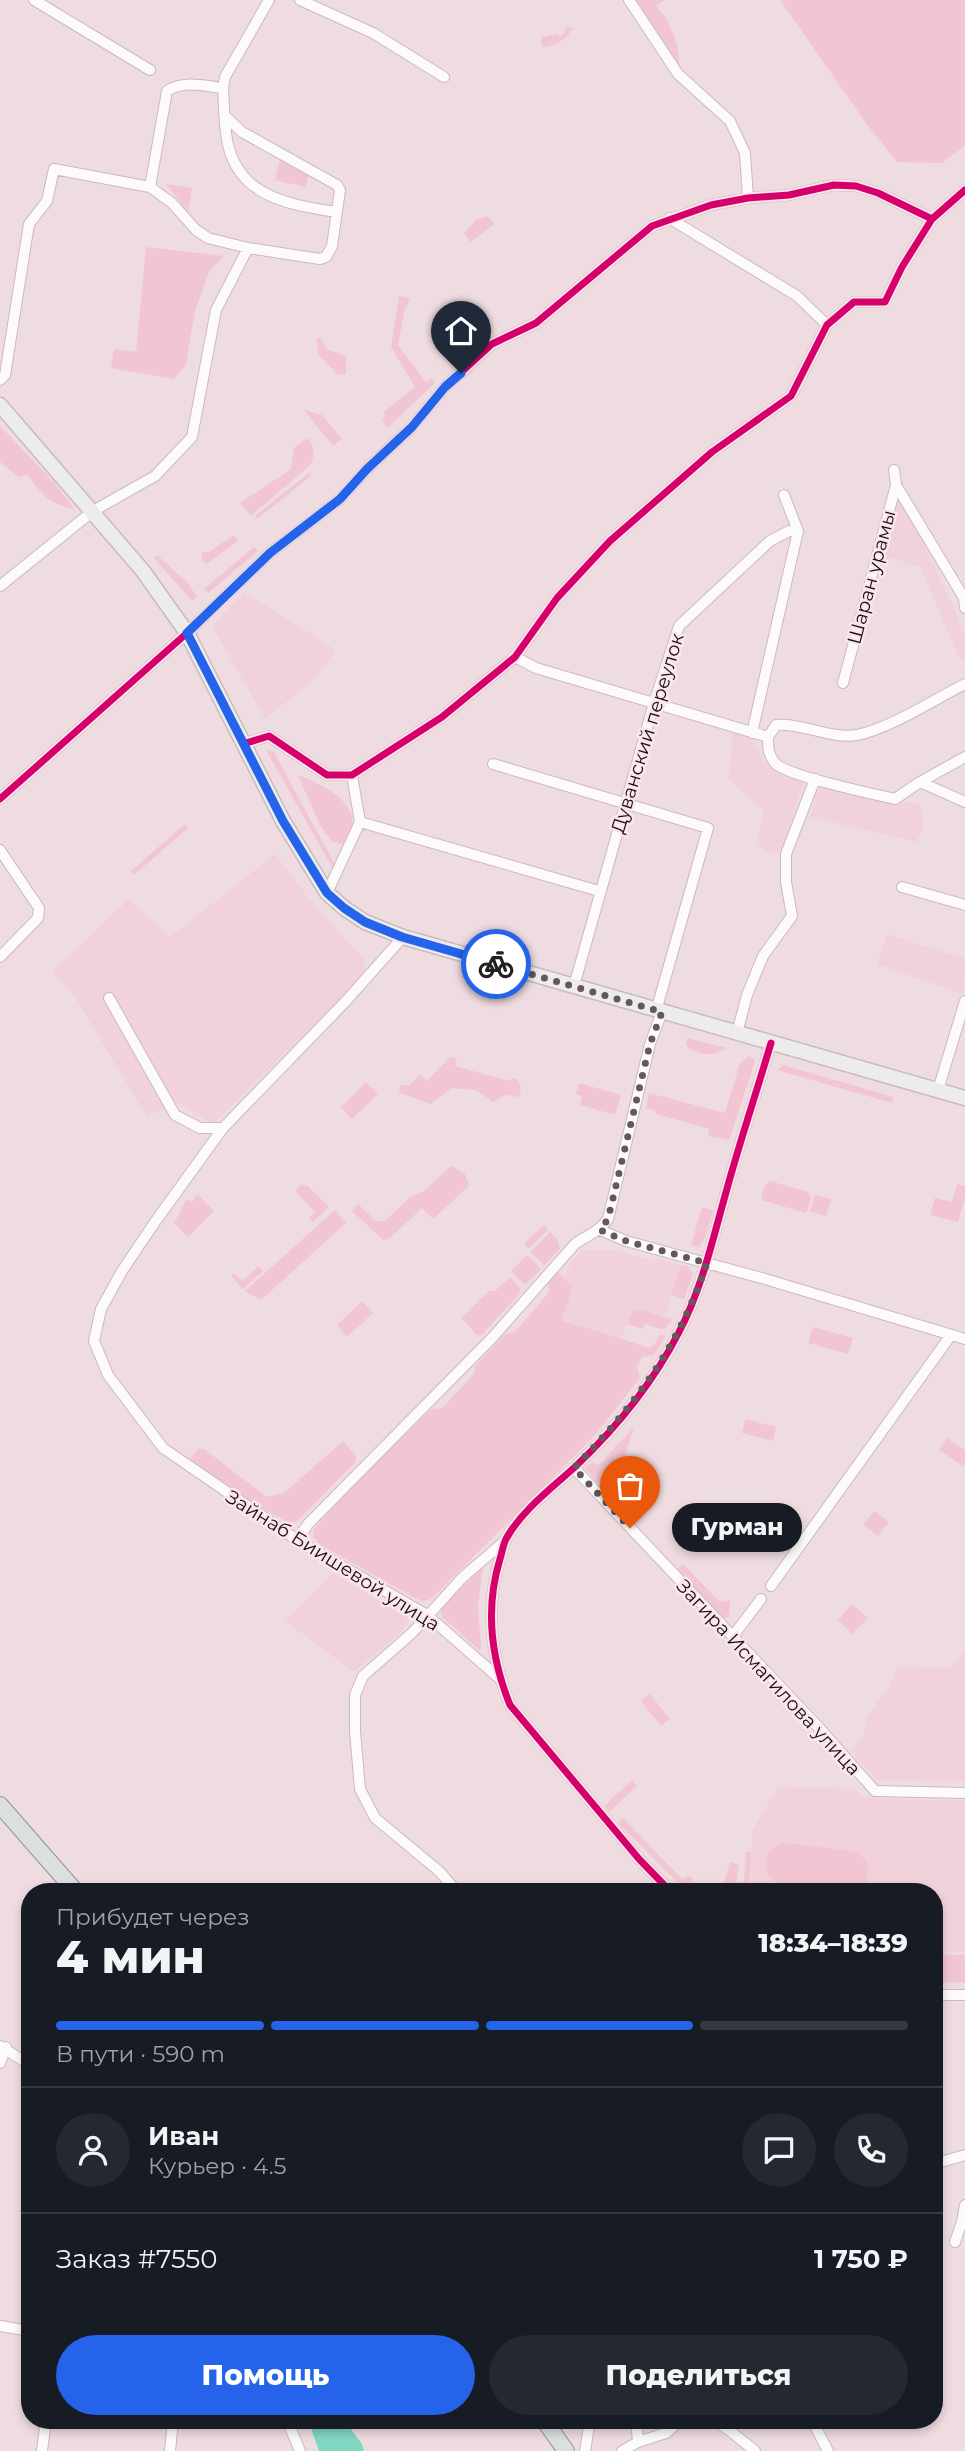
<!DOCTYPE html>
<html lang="ru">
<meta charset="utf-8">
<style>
body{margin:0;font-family:Montserrat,sans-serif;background:#242831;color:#f1f3f6;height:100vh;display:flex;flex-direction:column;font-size:26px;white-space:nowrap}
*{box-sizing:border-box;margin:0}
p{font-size:23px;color:#9ea1a6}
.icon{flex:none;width:38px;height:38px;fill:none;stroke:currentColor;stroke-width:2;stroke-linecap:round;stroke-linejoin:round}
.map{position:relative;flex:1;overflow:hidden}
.details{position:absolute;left:21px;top:1883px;width:922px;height:546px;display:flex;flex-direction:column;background:#171b24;border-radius:28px;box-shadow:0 4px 10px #0003}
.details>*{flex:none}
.pin{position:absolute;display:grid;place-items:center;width:60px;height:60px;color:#fff;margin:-72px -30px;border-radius:50% 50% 50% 0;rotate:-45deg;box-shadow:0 0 7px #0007}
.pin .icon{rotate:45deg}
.courier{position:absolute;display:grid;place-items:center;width:70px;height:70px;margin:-35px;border:5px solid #2563eb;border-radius:50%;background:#fff;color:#222;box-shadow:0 2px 9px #0007}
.bubble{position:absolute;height:49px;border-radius:24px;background:#171b24;box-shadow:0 4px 10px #0003;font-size:23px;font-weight:800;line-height:49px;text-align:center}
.headline em{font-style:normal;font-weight:800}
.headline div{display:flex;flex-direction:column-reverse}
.headline{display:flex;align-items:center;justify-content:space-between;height:119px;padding:0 35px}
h1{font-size:46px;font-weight:800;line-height:52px}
.bar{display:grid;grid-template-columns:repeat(4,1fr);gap:10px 7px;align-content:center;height:84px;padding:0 35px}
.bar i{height:9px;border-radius:5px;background:#363941}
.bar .selected{background:#2563eb}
.bar p{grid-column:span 4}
.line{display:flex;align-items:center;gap:18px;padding:0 35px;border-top:2px solid #363941}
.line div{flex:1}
.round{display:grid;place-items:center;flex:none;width:74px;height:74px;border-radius:37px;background:#242831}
.primary-button{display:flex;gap:14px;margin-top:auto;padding:14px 35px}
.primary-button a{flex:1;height:80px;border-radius:42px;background:#2563eb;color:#fff;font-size:28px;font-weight:800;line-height:80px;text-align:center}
.primary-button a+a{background:#242831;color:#f1f3f6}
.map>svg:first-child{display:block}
.built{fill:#f2d2da}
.green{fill:#f2c5d2}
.water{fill:#80d8c2}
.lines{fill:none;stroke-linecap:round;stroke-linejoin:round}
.street-casing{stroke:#c9babe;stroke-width:12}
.secondary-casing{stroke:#c9babe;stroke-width:17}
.primary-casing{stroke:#8f9291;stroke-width:18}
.street{stroke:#fdfafa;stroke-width:10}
.secondary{stroke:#ececec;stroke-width:14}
.primary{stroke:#dbdfde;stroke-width:16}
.cycleway-casing{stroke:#fbe6eb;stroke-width:11}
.cycleway{stroke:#d6006c;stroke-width:7}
.done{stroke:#65575a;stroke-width:7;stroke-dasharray:0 12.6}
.route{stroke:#2563eb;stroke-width:9}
.labels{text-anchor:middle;stroke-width:5;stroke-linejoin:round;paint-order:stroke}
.street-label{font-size:19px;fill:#1a0f12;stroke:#fbe6eb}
</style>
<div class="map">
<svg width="965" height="2451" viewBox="0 0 965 2451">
<rect width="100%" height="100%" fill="#efdce1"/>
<path class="built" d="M897 496 903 502 949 597 964 633 965 659 961 662 921 568 892 558 883 561 881 558Z
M244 592 336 650 313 681 265 719 212 626Z
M733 733 750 737 768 766 804 780 784 845 774 855 756 845 764 811 728 779Z
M820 786 920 805 924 827 916 842 810 817Z
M275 854 311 901 364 960 366 974 213 1124 176 1103 147 1117 73 994 52 972 129 899 170 937Z
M887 934 965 959 963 994 877 964Z
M580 1250H615L656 1262 659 1259 681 1265 665 1316 640 1309 632 1311 622 1339 561 1319 573 1287 563 1276Z
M333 1573 409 1619 402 1632 354 1672 285 1621Z
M965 1650V1781L876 1780 851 1751 864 1733 867 1717 889 1686 898 1667 950 1668Z
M778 1787 856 1789 864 1798 965 1801V1952H935L934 1892H750L752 1831Z"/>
<path class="green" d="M636 0H664L656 6 667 19 677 44 680 66Z
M780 0H965V146L942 163 897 162 868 126Z
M565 27 573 28C565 40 557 46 542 47L541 37 557 34 558 36 564 35Z
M280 160 309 172 306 187 275 180Z
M166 184 192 188 188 211Z
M488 216 494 224 471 242 464 233 476 220Z
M146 247 224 256 210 270 195 311 186 364 174 379 111 368 114 349 136 352Z
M399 296 407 297 410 301 405 308 398 345 426 382 432 378 435 383 387 428 382 420 385 418 384 412 415 387 391 347Z
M317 338H320L328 350 346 356V374L338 375 318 354Z
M304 410 322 415 342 439 333 446Z
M0 426 54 482 74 509C48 503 43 496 28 475L19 477 0 462Z
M307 438C315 447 315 453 311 464L251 516 240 503 291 469 294 448Z
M309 473 311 476 257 519 255 516Z
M234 535 238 541 207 564 203 562 201 556 203 552H209Z
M254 547 258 551 208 593 204 589Z
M157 555 188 583 197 597 192 601 154 558Z
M266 750 274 752 334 863 333 869Z
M298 775C328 787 373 809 342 845L331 841 319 823Z
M185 824 188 828 134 875 131 871Z
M687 1038 726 1048C714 1057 697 1056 686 1045Z
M749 1056 755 1059V1062L729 1140 708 1136 709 1129 656 1114 654 1110 646 1108 649 1093 725 1113 740 1063Z
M450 1057 457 1059 455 1066 509 1081 512 1078 518 1080 521 1088 519 1097 505 1095 493 1102 476 1090 451 1088 431 1104 400 1093 399 1089 401 1085H410L420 1074 427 1081Z
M783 1065 894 1097 892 1103 777 1070Z
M366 1082 378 1094 352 1119 341 1107Z
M579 1083 621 1095 615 1115 580 1105 582 1096 576 1094Z
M451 1166 465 1174 469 1186 433 1219 422 1208 389 1239 383 1240 352 1211 358 1204 376 1221H385L409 1198 424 1191Z
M770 1181 808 1192 811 1196 808 1210 805 1213 762 1200C760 1193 764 1186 770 1181Z
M957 1184 965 1186V1197L958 1222 930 1215 935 1198 952 1202Z
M301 1185 308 1186 329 1207 313 1222 309 1218 315 1212 295 1191Z
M197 1194 214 1211 188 1237 174 1223 187 1199 192 1202Z
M815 1195 831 1199 826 1216 810 1211Z
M702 1207 713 1211 705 1238 699 1247 691 1245Z
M335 1210 346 1223 261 1300 245 1291Z
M544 1225 548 1230 528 1249 524 1243Z
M550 1232 558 1240 560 1249 544 1265 530 1252Z
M527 1255 541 1269 525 1285 511 1271Z
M681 1265 688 1267 693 1274 684 1299 671 1295Z
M259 1266 263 1271 243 1289 231 1276 234 1273 242 1281Z
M556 1270 573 1287 562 1320 650 1348 656 1342 660 1334 666 1336 654 1355 642 1357 637 1367 640 1378 596 1434 431 1599 423 1601 415 1598 319 1544 314 1538 313 1532 316 1526 370 1468 432 1409 442 1408 474 1374 475 1366 505 1334 515 1332 549 1292 548 1279Z
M510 1277 520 1288V1293L482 1335H477L461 1318 489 1291H495Z
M362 1301 373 1313 347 1337 337 1325Z
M640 1309 672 1319 666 1328 661 1329 645 1324 643 1329 627 1324 632 1311Z
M813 1327 853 1338 848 1354 808 1343Z
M745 1419 776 1427 773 1441 742 1433Z
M634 1427 614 1494 612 1497H609L585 1468 593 1462 598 1466Z
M947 1438 965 1450V1463L963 1466 939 1450Z
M343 1441 356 1456V1462L297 1521 290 1523 258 1507 190 1459 198 1449H204L267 1497 284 1493Z
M874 1511 889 1522 878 1536 863 1525Z
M683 1564 718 1600 723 1602 730 1600 729 1618 720 1617 675 1571Z
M483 1567 478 1604 481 1649 479 1650 442 1617 441 1608Z
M852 1604 868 1618 852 1634 838 1620Z
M650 1694 670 1719 661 1726 641 1701Z
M632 1780 637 1786 609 1812 604 1806Z
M623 1818 682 1879 688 1876 692 1877 693 1884 686 1891 618 1823Z
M783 1843C797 1844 812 1846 827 1848 851 1850 875 1851 866 1883 862 1887 858 1891 852 1892 838 1894 780 1889 771 1878 767 1874 766 1868 766 1863 767 1851 773 1847 783 1843Z
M746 1852H751L749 1892H721L730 1862 739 1864 736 1882H744Z
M935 1954 965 1955V1983L935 1982Z"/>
<path class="water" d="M308 2420H344L362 2444 364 2451H319Z"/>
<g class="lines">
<defs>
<path id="street" d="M34 0 150 70
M300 0 373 33 444 77
M629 0 678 74 730 121 745 153 748 198
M223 88 225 77 269 0
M150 187 167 91C185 80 203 86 223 88 224 103 224 118 226 133 233 195 284 204 336 212
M669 218 797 296 827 325
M0 380 5 375 29 224 47 201 54 169 150 187 172 203 196 230 208 238 248 248 320 259 326 257 332 246 340 190 337 185 242 132 225 116
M896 485 964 598 965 608
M784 495 798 531
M0 586 93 511 155 476 192 437 216 310 248 248
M515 657 536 668 768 737C768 747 768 755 775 763 787 776 873 794 895 799L920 782 965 802
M843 683 896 485 894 470
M768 737 776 725C803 723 830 739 857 735 889 729 935 699 965 684
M243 744 269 736 327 775H352L442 717 515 657 557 598 610 541 712 452 791 396 827 325 854 302H885L902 267 932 219 965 190
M493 764 708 828 656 1011
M352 775 360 822 599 891
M920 782 965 757
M0 799 187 633 270 553 340 499 367 469 412 427 445 387 492 344 536 323 652 226 711 205 748 198 789 195 834 185 856 186 878 193 932 219
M0 850 39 908 38 918 0 957
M902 887 965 905
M327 893 360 822
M574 986 654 703 679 626 770 541 789 531H798L752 733
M109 998 175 1115 200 1128H223L346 1001 403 937
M737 1033 747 995 763 956 792 916 786 882V854L815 779
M938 1090 965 1001
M223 1128 155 1222 122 1271 101 1309 94 1341 108 1375 163 1448 297 1540 427 1615 500 1679
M600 1230 626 1241 765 1279 965 1339
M574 1468 822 1731 875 1791 965 1793
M297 1540 309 1523 492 1338 575 1244C587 1235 599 1232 608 1219L650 1044 662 1012
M771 1586 951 1335
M733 1636 761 1599
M457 1892 440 1872 375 1818 360 1789 355 1731V1695L363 1676 412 1633 463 1577 506 1540
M671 1892 639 1859 510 1705C491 1658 485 1608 500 1559 502 1553 503 1545 506 1539 522 1510 552 1488 576 1466 616 1428 654 1381 679 1332 702 1288 712 1242 725 1196 739 1144 756 1094 771 1043
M934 1995H965
M0 2046 30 2065
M0 2063 6 2047
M934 2164 965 2155
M955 2242 962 2222 965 2205
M0 2326 30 2331
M287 2420 300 2451
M636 2420 638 2442
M713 2420 729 2430 755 2451
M812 2420 828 2451
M42 2451 46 2420
M170 2451 173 2420
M585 2451 590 2420
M622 2451 638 2442 666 2433 680 2420"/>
<path id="secondary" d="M0 405 143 571 187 633 283 821 327 893 344 908 365 922 403 937 965 1098"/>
<path id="primary" d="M0 1805 76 1892
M544 2420 566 2451"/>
</defs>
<use href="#street" class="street-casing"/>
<use href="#secondary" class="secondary-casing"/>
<use href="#primary" class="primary-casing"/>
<use href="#street" class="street"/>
<use href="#secondary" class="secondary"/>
<use href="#primary" class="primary"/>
<defs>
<path id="cycleway" d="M243 744 269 736 327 775H352L442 717 515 657 557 598 610 541 712 452 791 396 827 325 854 302H885L902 267 932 219 965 190
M0 799 187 633 270 553 340 499 367 469 412 427 445 387 492 344 536 323 652 226 711 205 748 198 789 195 834 185 856 186 878 193 932 219
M671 1892 639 1859 510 1705C491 1658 485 1608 500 1559 502 1553 503 1545 506 1539 522 1510 552 1488 576 1466 616 1428 654 1381 679 1332 702 1288 712 1242 725 1196 739 1144 756 1094 771 1043"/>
</defs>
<use href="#cycleway" class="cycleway-casing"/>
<use href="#cycleway" class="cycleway"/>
</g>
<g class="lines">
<path class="done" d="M496 964 662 1012 650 1044 608 1219 600 1230 626 1241 707 1263C678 1348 636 1404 574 1468L630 1528"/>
<path class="route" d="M461 373 445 387 412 427 367 469 340 499 270 553 187 633 283 821 327 893 344 908 365 922 402 937 496 964"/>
</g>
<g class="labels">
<g class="street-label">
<text transform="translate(871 577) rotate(-75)" y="7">Шаран урамы</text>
<text transform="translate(647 733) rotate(-73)" y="7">Дуванский переулок</text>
<text transform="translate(333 1560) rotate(32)" y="7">Зайнаб Биишевой улица</text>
<text transform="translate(769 1677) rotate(47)" y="7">Загира Исмагилова улица</text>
</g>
</g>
</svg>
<div class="pin" style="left:630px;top:1528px;background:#ea580c"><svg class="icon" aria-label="bag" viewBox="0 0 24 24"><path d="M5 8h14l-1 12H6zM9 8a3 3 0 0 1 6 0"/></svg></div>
<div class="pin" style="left:461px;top:373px;background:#1f2937"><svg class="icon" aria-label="home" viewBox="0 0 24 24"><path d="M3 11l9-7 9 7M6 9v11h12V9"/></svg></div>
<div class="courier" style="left:496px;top:964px"><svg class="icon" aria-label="bike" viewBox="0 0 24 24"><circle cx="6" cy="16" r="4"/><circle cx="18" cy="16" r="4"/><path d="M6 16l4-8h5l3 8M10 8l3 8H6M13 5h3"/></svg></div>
<div class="bubble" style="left:672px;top:1503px;width:130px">Гурман</div>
<section class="details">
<div class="headline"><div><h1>4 мин</h1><p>Прибудет через</p></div><em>18:34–18:39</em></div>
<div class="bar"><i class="selected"></i><i class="selected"></i><i class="selected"></i><i></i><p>В пути · 590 m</p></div>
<div class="line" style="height:126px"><a class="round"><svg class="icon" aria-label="person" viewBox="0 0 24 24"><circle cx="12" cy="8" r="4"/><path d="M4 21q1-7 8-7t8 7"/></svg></a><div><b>Иван</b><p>Курьер · 4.5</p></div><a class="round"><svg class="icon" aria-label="chat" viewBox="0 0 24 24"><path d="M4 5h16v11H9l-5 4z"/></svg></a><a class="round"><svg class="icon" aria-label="phone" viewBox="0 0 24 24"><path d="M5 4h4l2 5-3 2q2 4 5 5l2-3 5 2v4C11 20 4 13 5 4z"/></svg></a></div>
<div class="line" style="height:91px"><div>Заказ #7550</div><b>1 750 ₽</b></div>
<div class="primary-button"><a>Помощь</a><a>Поделиться</a></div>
</section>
</div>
